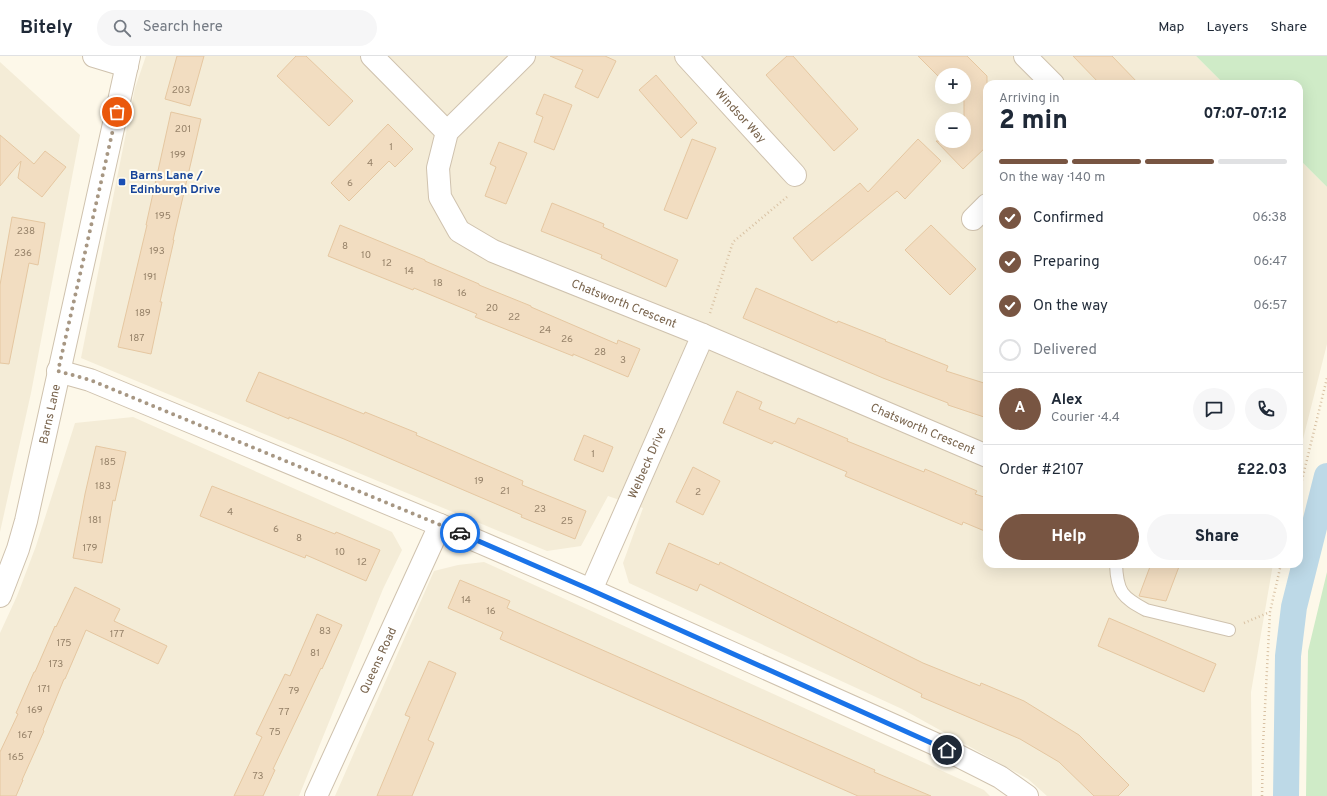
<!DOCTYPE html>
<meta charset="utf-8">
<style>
body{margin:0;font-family:Overpass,sans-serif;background:#f6f6f7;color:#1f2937;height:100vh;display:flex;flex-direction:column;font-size:15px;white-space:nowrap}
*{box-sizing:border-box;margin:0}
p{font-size:13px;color:#747a83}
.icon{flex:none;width:22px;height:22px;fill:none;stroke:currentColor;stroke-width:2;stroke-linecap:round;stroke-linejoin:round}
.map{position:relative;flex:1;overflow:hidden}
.side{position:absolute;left:983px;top:24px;width:320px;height:488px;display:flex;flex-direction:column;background:#fff;border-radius:12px;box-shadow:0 4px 16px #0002}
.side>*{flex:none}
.controls{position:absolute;left:935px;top:12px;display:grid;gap:8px}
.controls a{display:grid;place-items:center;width:36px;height:36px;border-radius:50%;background:#fff;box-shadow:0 4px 16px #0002;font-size:20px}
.pin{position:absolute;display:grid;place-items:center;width:34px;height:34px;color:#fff;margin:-17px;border:2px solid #fff;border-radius:50%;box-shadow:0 1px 4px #0007}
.courier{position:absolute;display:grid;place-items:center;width:40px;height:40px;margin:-20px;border:3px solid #1a73e8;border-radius:50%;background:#fff;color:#222;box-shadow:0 1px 5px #0007}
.overview em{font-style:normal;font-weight:800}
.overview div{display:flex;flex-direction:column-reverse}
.overview{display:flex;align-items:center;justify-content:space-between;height:68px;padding:0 16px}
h1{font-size:26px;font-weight:800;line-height:30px}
.bar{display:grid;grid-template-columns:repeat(4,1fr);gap:6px 4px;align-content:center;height:48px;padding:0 16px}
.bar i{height:5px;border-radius:3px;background:#e0e1e3}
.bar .selected{background:#785542}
.bar p{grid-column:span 4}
.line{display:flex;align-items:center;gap:10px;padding:0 16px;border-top:1px solid #e0e1e3}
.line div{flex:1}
.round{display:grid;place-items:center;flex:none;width:42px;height:42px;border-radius:21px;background:#f6f6f7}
ol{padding:0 16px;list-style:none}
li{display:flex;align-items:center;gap:12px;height:44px}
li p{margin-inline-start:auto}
li .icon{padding:4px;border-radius:50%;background:#785542;color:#fff;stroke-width:4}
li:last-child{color:#747a83}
li i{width:22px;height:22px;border:2px solid #e0e1e3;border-radius:50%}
.cta{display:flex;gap:8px;margin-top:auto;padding:8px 16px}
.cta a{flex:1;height:46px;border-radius:24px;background:#785542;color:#fff;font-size:16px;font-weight:800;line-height:46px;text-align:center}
.cta a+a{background:#f6f6f7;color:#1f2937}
header{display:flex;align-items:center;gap:24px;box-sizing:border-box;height:56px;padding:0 20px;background:#fff;border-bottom:1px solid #e0e1e3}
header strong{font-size:19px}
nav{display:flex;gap:22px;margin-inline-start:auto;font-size:14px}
.search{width:280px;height:36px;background:#f6f6f7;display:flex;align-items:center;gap:10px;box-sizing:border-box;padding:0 14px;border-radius:22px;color:#747a83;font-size:15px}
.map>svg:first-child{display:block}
.residential{fill:#f4ecd7;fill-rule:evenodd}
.green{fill:#cfebc7}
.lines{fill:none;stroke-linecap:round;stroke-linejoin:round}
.canal{stroke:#bdd9e7;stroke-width:26}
.building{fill:#f2ddc1;stroke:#e5c7a1}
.service-casing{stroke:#cfc2ae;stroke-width:14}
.minor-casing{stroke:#cfc2ae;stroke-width:24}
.path{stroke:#d8c1a3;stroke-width:2.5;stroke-dasharray:1 3;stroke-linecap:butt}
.service{stroke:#fff;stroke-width:12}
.minor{stroke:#fff;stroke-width:22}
.done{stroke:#a79783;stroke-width:4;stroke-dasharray:0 7.2}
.route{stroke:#1a73e8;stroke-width:5}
.transit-dot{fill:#1a4fb4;stroke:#fffcf0;stroke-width:1.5}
.labels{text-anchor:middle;stroke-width:4;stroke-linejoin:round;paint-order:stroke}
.number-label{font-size:10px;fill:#968269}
.street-label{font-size:12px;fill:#78634c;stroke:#fffcf0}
.transit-label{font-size:12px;font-weight:bold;fill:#164399;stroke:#fffcf0;text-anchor:start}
</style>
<header>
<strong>Bitely</strong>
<div class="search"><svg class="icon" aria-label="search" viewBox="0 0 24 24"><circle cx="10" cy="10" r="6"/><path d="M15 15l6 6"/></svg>Search here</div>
<nav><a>Map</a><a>Layers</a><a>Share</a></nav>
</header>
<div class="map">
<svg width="1327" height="740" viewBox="0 0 1327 740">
<rect width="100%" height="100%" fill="#fdf8e9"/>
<path class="residential" d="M146 0H1196L1224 28H987V508H1273L1251 636 1252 740H1047L1028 723 902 653 629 527 623 507 643 452 608 440 581 490 547 495 81 302 135 32ZM942 19H964V41H942ZM942 63H964V85H942Z
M0 6 80 79 31 337 0 476Z
M1299 103 1327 131V288L1299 399Z
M133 361 392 476 402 494 383 533 299 740H0V577L17 540 36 490 75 367Z
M484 506 984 734 990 740H335L434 515 458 509Z"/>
<path class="green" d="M1196 0H1327V131L1299 103V28H1224Z
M1327 516V740H1306L1308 595Z"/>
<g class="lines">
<path class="canal" d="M1286 740 1288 600 1294 551 1327 420"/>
</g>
<path class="building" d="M177 0H204L190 50 165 43Z
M296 0H306L353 45 329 70 277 20Z
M550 0H605L616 5 598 42 575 31 583 14Z
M787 0H793L858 73 834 95 766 19Z
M918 0H967L987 20V90L963 113 936 85H964V45L960 41H964V19H942V24Z
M1073 0H1112L1139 28H1100Z
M656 19 697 67 681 82 639 34Z
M544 38 572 49 554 94 534 86 543 61 536 58Z
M171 56 201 63 173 184H174L160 246H162L151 298 118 291 147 169H146Z
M388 68 413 93 395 111 389 105 349 145 331 127Z
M0 79 34 108 45 95 66 111 42 141 18 122 21 105 0 130Z
M692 83 716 92 687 163 664 154Z
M918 83 941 105 905 143 897 135 812 205 793 182 860 127 868 136Z
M499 86 527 97 506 148 485 140 496 111 490 108Z
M552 147 604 168 603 171 678 204 666 231 601 202 602 199 541 175Z
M12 161 45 167 38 209 29 207 9 308 0 307V229Z
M340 169 425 204V205L479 228V229L531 250V251L617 288 618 284 640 293 628 321 573 298V300L475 261 477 258 414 232 413 234 328 200Z
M931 169 976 213 950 239 905 194Z
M756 232 837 267 838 265 886 284 885 285 948 310 946 315 987 328V362L948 349V347L883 322 743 262Z
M259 316 364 358 365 356 417 377 416 379 523 425 522 429 586 455 575 483 521 461 522 459 344 383 289 361V363L246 345Z
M737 335 762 346 759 353 795 368 798 362 848 383 847 385 924 416 925 413 977 435 975 438 987 442V476L963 466 962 469 845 420 847 416 774 385 772 388 723 367Z
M584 379 613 391 603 416 574 404Z
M96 390 126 396 115 445 113 444 102 507 73 502 85 438Z
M693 411 720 425 703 459 676 446Z
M212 430 335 478 336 476 380 494 366 525 306 499 305 502 200 460Z
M669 487 719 509 720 506 923 607 980 630 981 627 1024 645 1079 679 1129 729 1118 740H1094L1059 706 1020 683 921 641 922 638 700 528 697 535 656 517Z
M1151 508H1180L1166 545 1139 540Z
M460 524 510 545 507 552 875 714 874 716 931 740H858L500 583 503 576 448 552Z
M75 531 120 553 114 565 167 590 158 608 86 574 65 623H64L43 674 44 675 22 724H23L16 740H0V696L18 658 16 657 34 616H35L55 570 56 571Z
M317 558 342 569 322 613 321 612 273 713 275 714 263 740H234L262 681 256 678 285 618 290 620Z
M1109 562 1216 608 1204 636 1098 590Z
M429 605 456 617 428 684 434 687 412 740H377L410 661 405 659Z"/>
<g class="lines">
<defs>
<path id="service" d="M1116 508C1117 536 1122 541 1146 554L1229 574"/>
<g id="minor">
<path d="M94 0 127 10"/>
<path d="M372 0 447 76"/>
<path id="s1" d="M524 0 447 76 438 112 440 141 459 175 493 195 703 279 987 400"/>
<path id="s2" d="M686 0 795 119"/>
<path d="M1025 0 1053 28"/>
<path d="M973 163 987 149"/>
<path d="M58 315 90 324 440 469 591 534 933 687 1000 721 1027 740"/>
<path id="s3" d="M591 534 703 279"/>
<path id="s4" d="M0 540 18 493 26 465 129 0"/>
<path id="s5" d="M316 740 440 469"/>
</g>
</defs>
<use href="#service" class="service-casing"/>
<use href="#minor" class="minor-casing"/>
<path class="path" d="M710 257 733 186 787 141
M1299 436 1327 322
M1244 567 1270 556
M1262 740 1263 689 1270 556 1281 508"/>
<use href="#service" class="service"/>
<use href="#minor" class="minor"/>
</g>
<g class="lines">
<path class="done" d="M117 56 58 315 90 324 460 477"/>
<path class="route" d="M460 477 591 534 947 694"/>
</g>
<rect class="transit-dot" x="118" y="122" width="8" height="8" rx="2"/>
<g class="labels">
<g class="number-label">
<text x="181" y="37">203</text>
<text x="183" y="76">201</text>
<text x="391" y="94">1</text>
<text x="178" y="102">199</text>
<text x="370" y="110">4</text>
<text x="350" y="130">6</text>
<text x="163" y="163">195</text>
<text x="26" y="178">238</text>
<text x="345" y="193">8</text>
<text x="157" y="198">193</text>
<text x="23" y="200">236</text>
<text x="366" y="202">10</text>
<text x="387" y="210">12</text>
<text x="409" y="218">14</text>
<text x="150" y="224">191</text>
<text x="438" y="230">18</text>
<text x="462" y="240">16</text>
<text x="492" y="255">20</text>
<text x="143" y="260">189</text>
<text x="514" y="264">22</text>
<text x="545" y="277">24</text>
<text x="137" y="285">187</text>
<text x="567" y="286">26</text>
<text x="600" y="299">28</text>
<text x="623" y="307">3</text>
<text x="593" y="401">1</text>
<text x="108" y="409">185</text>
<text x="479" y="428">19</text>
<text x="103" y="433">183</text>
<text x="505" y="438">21</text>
<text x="698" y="439">2</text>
<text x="540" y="456">23</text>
<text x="230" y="459">4</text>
<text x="95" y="467">181</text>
<text x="567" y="468">25</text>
<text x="276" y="476">6</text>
<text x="299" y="485">8</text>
<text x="90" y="495">179</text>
<text x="340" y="499">10</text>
<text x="362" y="509">12</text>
<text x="466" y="547">14</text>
<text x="491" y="558">16</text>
<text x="325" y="578">83</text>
<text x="117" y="581">177</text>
<text x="64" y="590">175</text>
<text x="315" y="600">81</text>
<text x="56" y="611">173</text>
<text x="44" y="636">171</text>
<text x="294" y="638">79</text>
<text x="35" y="657">169</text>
<text x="284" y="659">77</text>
<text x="275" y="679">75</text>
<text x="25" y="682">167</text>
<text x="16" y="704">165</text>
<text x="258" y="723">73</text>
</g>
<g class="street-label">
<text dy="4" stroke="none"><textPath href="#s2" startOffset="81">Windsor Way</textPath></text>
<text dy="4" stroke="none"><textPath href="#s1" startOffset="394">Chatsworth Crescent</textPath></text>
<text dy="4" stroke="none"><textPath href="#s4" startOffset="189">Barns Lane</textPath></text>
<text dy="4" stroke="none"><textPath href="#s1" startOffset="718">Chatsworth Crescent</textPath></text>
<text dy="4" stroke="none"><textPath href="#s3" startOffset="139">Welbeck Drive</textPath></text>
<text dy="4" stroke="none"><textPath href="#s5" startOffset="149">Queens Road</textPath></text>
</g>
<g class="transit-label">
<text x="130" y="123">Barns Lane /<tspan x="130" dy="14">Edinburgh Drive</tspan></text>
</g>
</g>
</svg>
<div class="controls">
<a>+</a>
<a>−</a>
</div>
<div class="pin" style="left:117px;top:56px;background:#ea580c"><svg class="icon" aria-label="bag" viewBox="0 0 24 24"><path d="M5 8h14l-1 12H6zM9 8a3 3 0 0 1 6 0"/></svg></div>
<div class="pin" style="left:947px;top:694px;background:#1f2937"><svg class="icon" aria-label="home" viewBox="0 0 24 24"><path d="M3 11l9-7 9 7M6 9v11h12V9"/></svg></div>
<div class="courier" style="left:460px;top:477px"><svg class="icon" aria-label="car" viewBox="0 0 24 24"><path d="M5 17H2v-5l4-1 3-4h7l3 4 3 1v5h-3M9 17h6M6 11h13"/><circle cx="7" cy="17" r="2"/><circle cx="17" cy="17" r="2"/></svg></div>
<section class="side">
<div class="overview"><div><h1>2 min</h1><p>Arriving in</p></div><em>07:07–07:12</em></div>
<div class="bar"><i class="selected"></i><i class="selected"></i><i class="selected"></i><i></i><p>On the way · 140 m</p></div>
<ol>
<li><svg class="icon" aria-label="check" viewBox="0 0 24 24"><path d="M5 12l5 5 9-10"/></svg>Confirmed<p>06:38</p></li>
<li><svg class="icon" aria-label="check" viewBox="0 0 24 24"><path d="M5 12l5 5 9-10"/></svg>Preparing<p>06:47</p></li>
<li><svg class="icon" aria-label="check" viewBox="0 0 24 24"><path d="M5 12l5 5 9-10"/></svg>On the way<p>06:57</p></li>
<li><i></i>Delivered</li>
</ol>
<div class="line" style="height:72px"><b class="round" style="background:#785542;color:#fff">A</b><div><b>Alex</b><p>Courier · 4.4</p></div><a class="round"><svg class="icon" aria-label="chat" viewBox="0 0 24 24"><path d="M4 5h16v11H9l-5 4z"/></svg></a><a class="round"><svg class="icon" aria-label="phone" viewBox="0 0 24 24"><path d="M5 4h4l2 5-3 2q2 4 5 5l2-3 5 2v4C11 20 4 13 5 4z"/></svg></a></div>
<div class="line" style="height:52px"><div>Order #2107</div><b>£22.03</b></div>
<div class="cta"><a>Help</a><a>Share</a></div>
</section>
</div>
